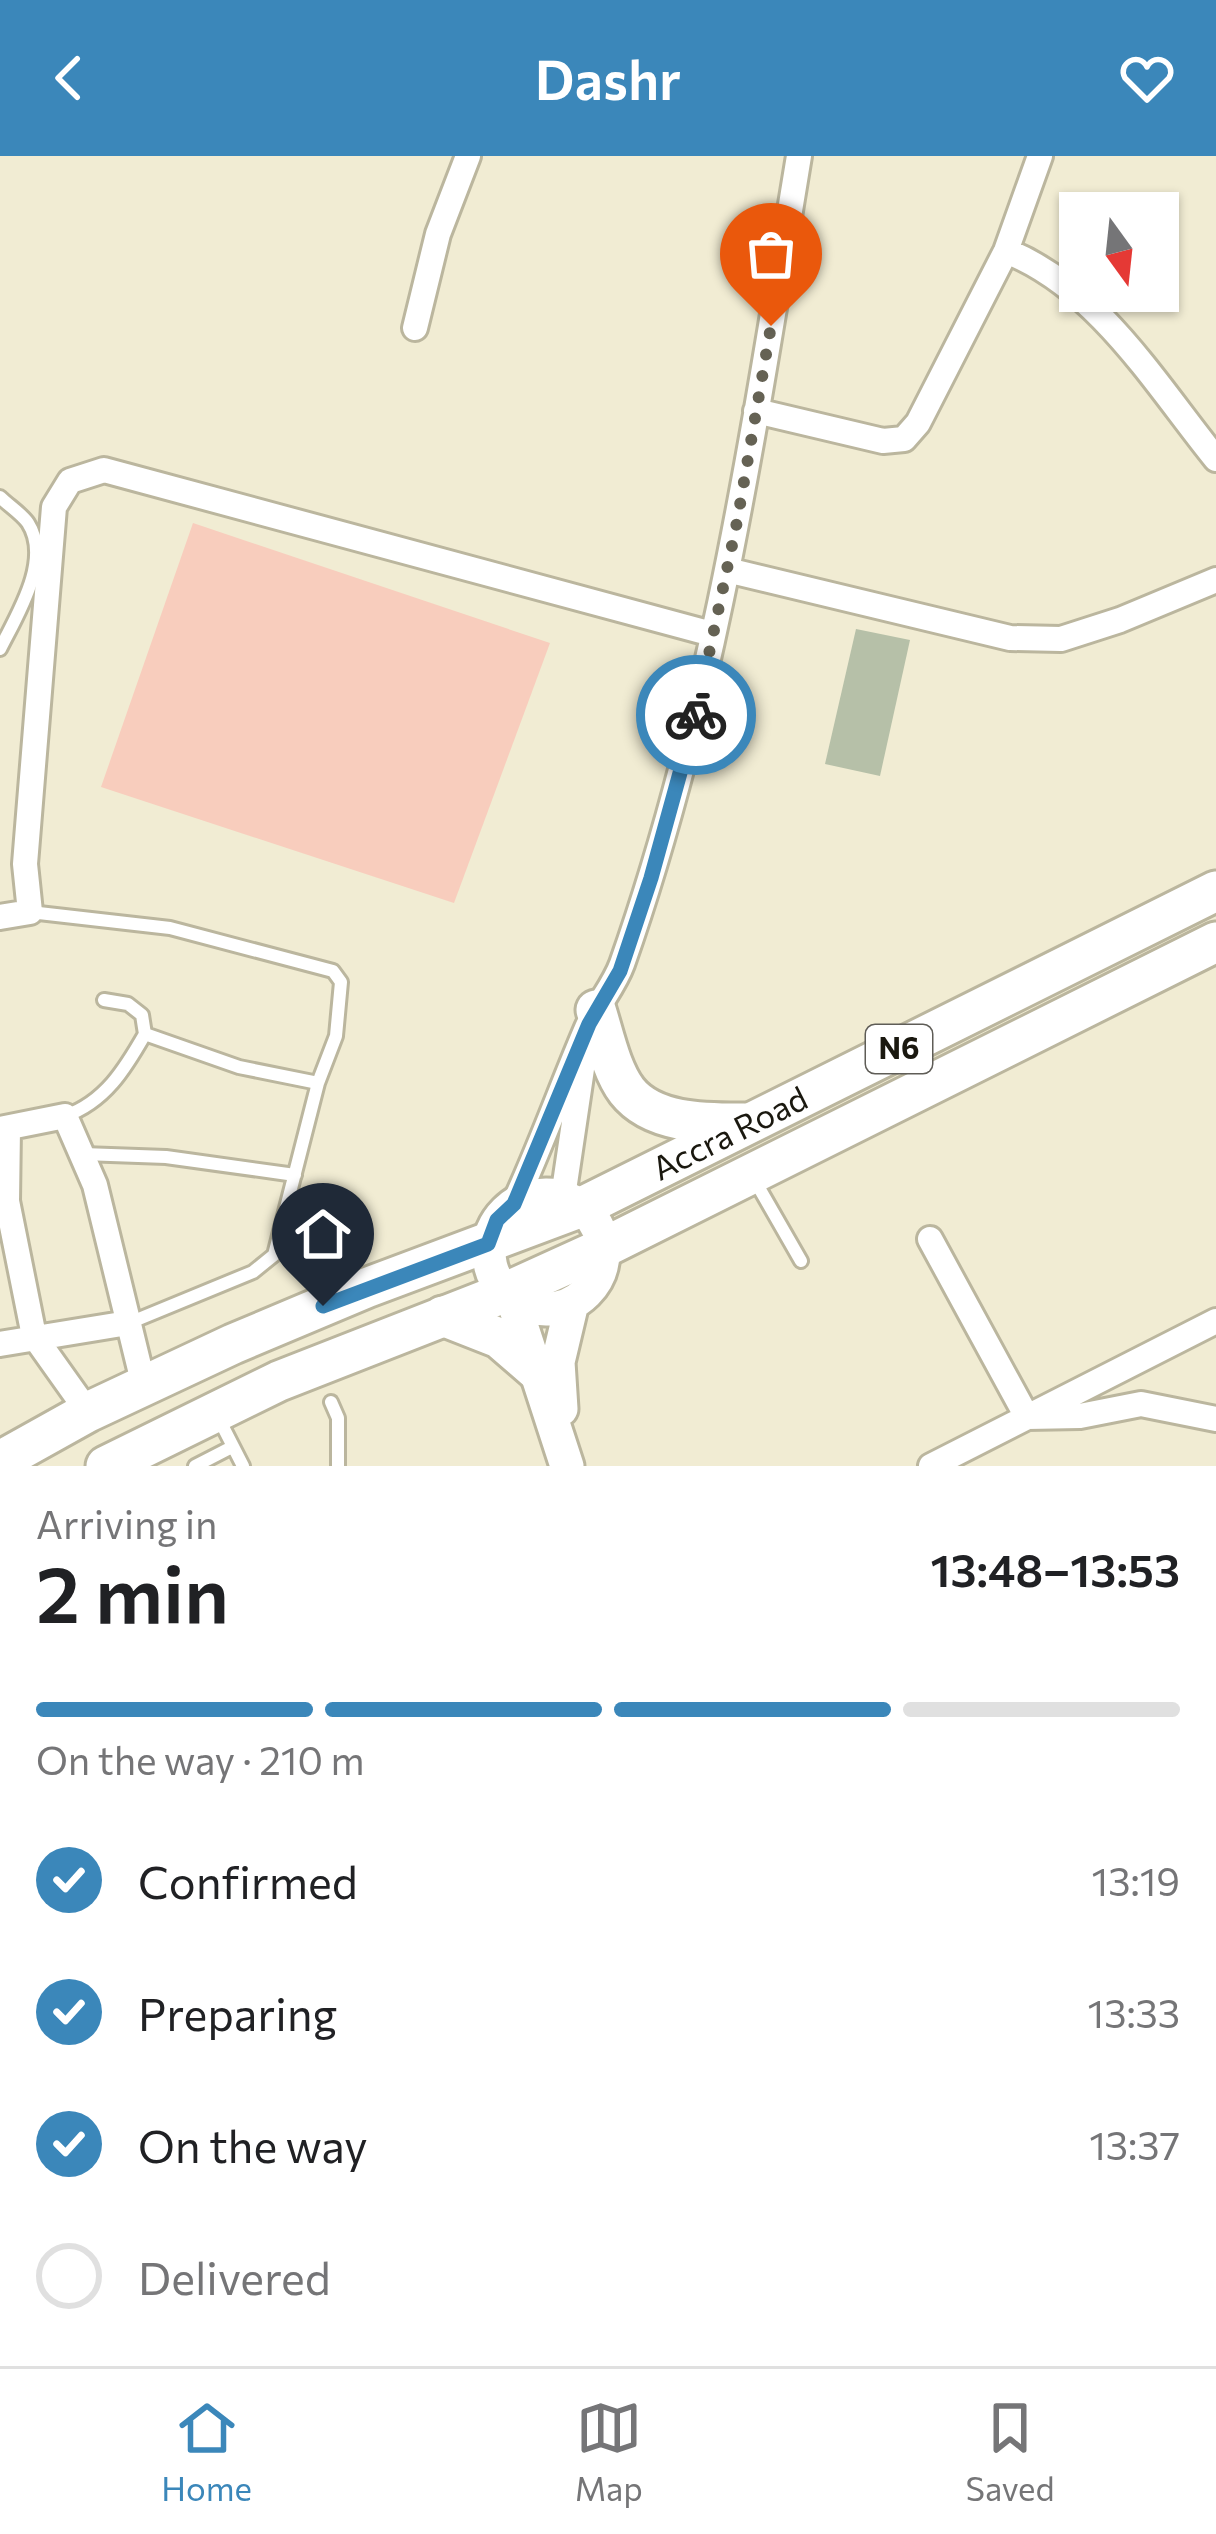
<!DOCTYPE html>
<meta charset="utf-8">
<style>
body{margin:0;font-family:Commissioner,sans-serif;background:#f2f2f2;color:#202124;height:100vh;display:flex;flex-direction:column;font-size:45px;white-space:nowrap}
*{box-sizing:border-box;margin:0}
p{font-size:39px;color:#757577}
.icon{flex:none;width:66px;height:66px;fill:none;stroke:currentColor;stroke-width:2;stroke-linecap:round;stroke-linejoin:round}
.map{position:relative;height:1310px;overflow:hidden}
.panel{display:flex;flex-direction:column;background:#fff;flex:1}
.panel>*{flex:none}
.needle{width:78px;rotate:165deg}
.controls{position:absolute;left:1059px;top:36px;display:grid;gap:24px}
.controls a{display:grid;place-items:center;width:120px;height:120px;border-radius:0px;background:#fff;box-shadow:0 3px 9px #0004;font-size:60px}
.pin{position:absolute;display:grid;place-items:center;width:102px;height:102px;color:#fff;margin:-123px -51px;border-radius:50% 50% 50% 0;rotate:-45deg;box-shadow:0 0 12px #0007}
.pin .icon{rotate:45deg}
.courier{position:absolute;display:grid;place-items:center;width:120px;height:120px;margin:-60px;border:9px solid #3b87ba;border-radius:50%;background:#fff;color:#222;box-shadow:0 3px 15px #0007}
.headline em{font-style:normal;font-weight:600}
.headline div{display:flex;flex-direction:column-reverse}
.headline{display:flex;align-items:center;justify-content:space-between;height:204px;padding:0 36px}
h1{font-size:78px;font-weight:600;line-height:90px}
.bar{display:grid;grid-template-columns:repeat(4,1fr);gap:18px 12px;align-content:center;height:144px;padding:0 36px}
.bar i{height:15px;border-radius:9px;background:#e0e0e0}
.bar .active{background:#3b87ba}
.bar p{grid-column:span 4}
ol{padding:0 36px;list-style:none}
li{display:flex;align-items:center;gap:36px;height:132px}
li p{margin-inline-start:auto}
li .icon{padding:12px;border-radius:50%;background:#3b87ba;color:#fff;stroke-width:4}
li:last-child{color:#757577}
li i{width:66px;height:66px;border:6px solid #e0e0e0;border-radius:50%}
header{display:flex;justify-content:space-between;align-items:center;height:156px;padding:0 36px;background:#3b87ba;color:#fff;font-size:54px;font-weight:600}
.tab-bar{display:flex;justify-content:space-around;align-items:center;height:168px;border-top:3px solid #e0e0e0;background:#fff;font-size:33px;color:#757577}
.tab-bar a{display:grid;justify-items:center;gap:6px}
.tab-bar .active{color:#3b87ba}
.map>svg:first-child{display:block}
.green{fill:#f8cdbd}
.building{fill:#b6c0a8}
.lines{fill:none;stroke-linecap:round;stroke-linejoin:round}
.service-casing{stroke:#bbb69e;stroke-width:18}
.minor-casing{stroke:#bbb69e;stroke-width:30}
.secondary-casing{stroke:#bbb69e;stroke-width:39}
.trunk-casing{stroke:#bbb69e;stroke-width:45}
.service{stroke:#fff;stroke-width:12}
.minor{stroke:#fff;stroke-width:24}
.secondary{stroke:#fff;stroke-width:33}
.trunk{stroke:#fff;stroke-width:39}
.done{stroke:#656254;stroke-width:12;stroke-dasharray:0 21.6}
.route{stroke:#3b87ba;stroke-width:15}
.labels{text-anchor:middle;stroke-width:9;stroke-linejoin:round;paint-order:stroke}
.shield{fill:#fff;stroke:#5f5d57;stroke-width:3}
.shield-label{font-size:30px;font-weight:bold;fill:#1a180f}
.street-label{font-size:33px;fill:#1a180f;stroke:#fff}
</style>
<header><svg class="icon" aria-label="back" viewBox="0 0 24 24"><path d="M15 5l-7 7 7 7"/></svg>Dashr<svg class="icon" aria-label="heart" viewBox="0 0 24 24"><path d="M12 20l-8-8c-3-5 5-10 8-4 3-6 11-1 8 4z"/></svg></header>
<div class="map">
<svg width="1216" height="1310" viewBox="0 0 1216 1310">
<rect width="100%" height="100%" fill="#f1ecd3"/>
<path class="green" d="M193 367 550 487 454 747 101 631Z"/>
<path class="building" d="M856 473 910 484 880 620 825 608Z"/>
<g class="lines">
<defs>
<path id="service" d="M0 341C8 349 22 358 28 367 52 404 17 459 0 493
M30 756 170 772 333 815 341 826 336 880 318 927 274 1099 253 1116 129 1167
M145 878 239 911 318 927
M65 960C105 946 125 913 145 878L142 859 128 848 104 844
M83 998 166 1001 295 1019
M754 1023 801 1105
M331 1246 338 1262V1310
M219 1263 243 1310
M195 1310 232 1291"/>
<path id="minor" d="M1006 95 1040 0
M415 172 438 78 468 0
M756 255 883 285 904 283 918 267 1006 95C1098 131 1156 229 1216 303
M727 414 1010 482 1061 483 1120 464 1216 424
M0 761 30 756 25 708 54 351 70 325 104 314 712 478
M8 972 7 1045 34 1180 88 1256
M0 973 65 960 95 1029 144 1230
M563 1041 583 906
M514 1048C541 990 562 930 587 872 597 849 614 830 622 808 714 547 754 272 799 0
M930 1083 1027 1261 1080 1260 1141 1248 1216 1263
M0 1188 128 1167
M931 1310 1216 1165"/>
<path id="secondary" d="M489 1096a57 57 0 1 1 114 0a57 57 0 1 1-114 0Z
M513 1144 567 1310
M561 1253 558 1206 572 1147"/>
<g id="trunk">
<path d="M596 854C604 879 611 914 627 935 653 968 706 967 744 967"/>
<path d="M443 1160 499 1182 536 1214"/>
<path id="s1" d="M0 1305 88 1256 233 1188 366 1132 582 1051 1216 735"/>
<path d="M106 1310 279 1225 504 1137 603 1092 1216 786"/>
</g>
</defs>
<use href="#service" class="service-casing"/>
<use href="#minor" class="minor-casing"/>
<use href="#secondary" class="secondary-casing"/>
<use href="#trunk" class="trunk-casing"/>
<use href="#service" class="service"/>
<use href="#minor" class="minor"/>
<use href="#secondary" class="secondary"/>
<use href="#trunk" class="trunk"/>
</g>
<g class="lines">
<path class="done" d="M696 559 737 366 771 170"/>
<path class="route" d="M323 1150 488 1088 497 1064 514 1048 589 868 620 815 651 722 696 559"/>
</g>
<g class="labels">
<rect class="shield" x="866" y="869" width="66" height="48" rx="9"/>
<g class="shield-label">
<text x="899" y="903">N6</text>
</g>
<g class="street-label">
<text dy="12" stroke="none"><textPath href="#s1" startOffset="801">Accra Road</textPath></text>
</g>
</g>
</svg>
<div class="controls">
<a><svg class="needle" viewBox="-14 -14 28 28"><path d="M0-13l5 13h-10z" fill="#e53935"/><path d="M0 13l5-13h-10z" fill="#757577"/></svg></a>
</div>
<div class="pin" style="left:771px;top:170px;background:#ea580c"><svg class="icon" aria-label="bag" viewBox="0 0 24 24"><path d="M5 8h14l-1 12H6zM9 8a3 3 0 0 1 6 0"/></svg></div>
<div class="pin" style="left:323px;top:1150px;background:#1f2937"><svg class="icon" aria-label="home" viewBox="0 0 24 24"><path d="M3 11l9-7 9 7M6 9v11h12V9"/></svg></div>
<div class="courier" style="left:696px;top:559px"><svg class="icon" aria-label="bike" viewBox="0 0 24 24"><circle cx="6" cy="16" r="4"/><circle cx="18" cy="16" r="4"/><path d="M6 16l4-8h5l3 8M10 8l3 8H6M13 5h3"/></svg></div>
</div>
<section class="panel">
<div class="headline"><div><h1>2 min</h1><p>Arriving in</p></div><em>13:48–13:53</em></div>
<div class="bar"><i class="active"></i><i class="active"></i><i class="active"></i><i></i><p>On the way · 210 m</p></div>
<ol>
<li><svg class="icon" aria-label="check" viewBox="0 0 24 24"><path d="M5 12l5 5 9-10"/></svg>Confirmed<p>13:19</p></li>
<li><svg class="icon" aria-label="check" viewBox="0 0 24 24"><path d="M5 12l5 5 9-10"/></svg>Preparing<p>13:33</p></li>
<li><svg class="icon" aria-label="check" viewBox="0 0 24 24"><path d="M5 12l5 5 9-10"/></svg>On the way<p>13:37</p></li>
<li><i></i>Delivered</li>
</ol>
</section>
<nav class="tab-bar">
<a class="active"><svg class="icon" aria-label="home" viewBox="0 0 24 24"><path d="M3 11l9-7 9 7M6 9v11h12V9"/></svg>Home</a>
<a><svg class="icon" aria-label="map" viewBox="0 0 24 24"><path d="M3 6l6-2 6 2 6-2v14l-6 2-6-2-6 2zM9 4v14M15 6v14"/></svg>Map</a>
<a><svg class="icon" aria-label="saved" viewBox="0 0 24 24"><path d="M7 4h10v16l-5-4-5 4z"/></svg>Saved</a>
</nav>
